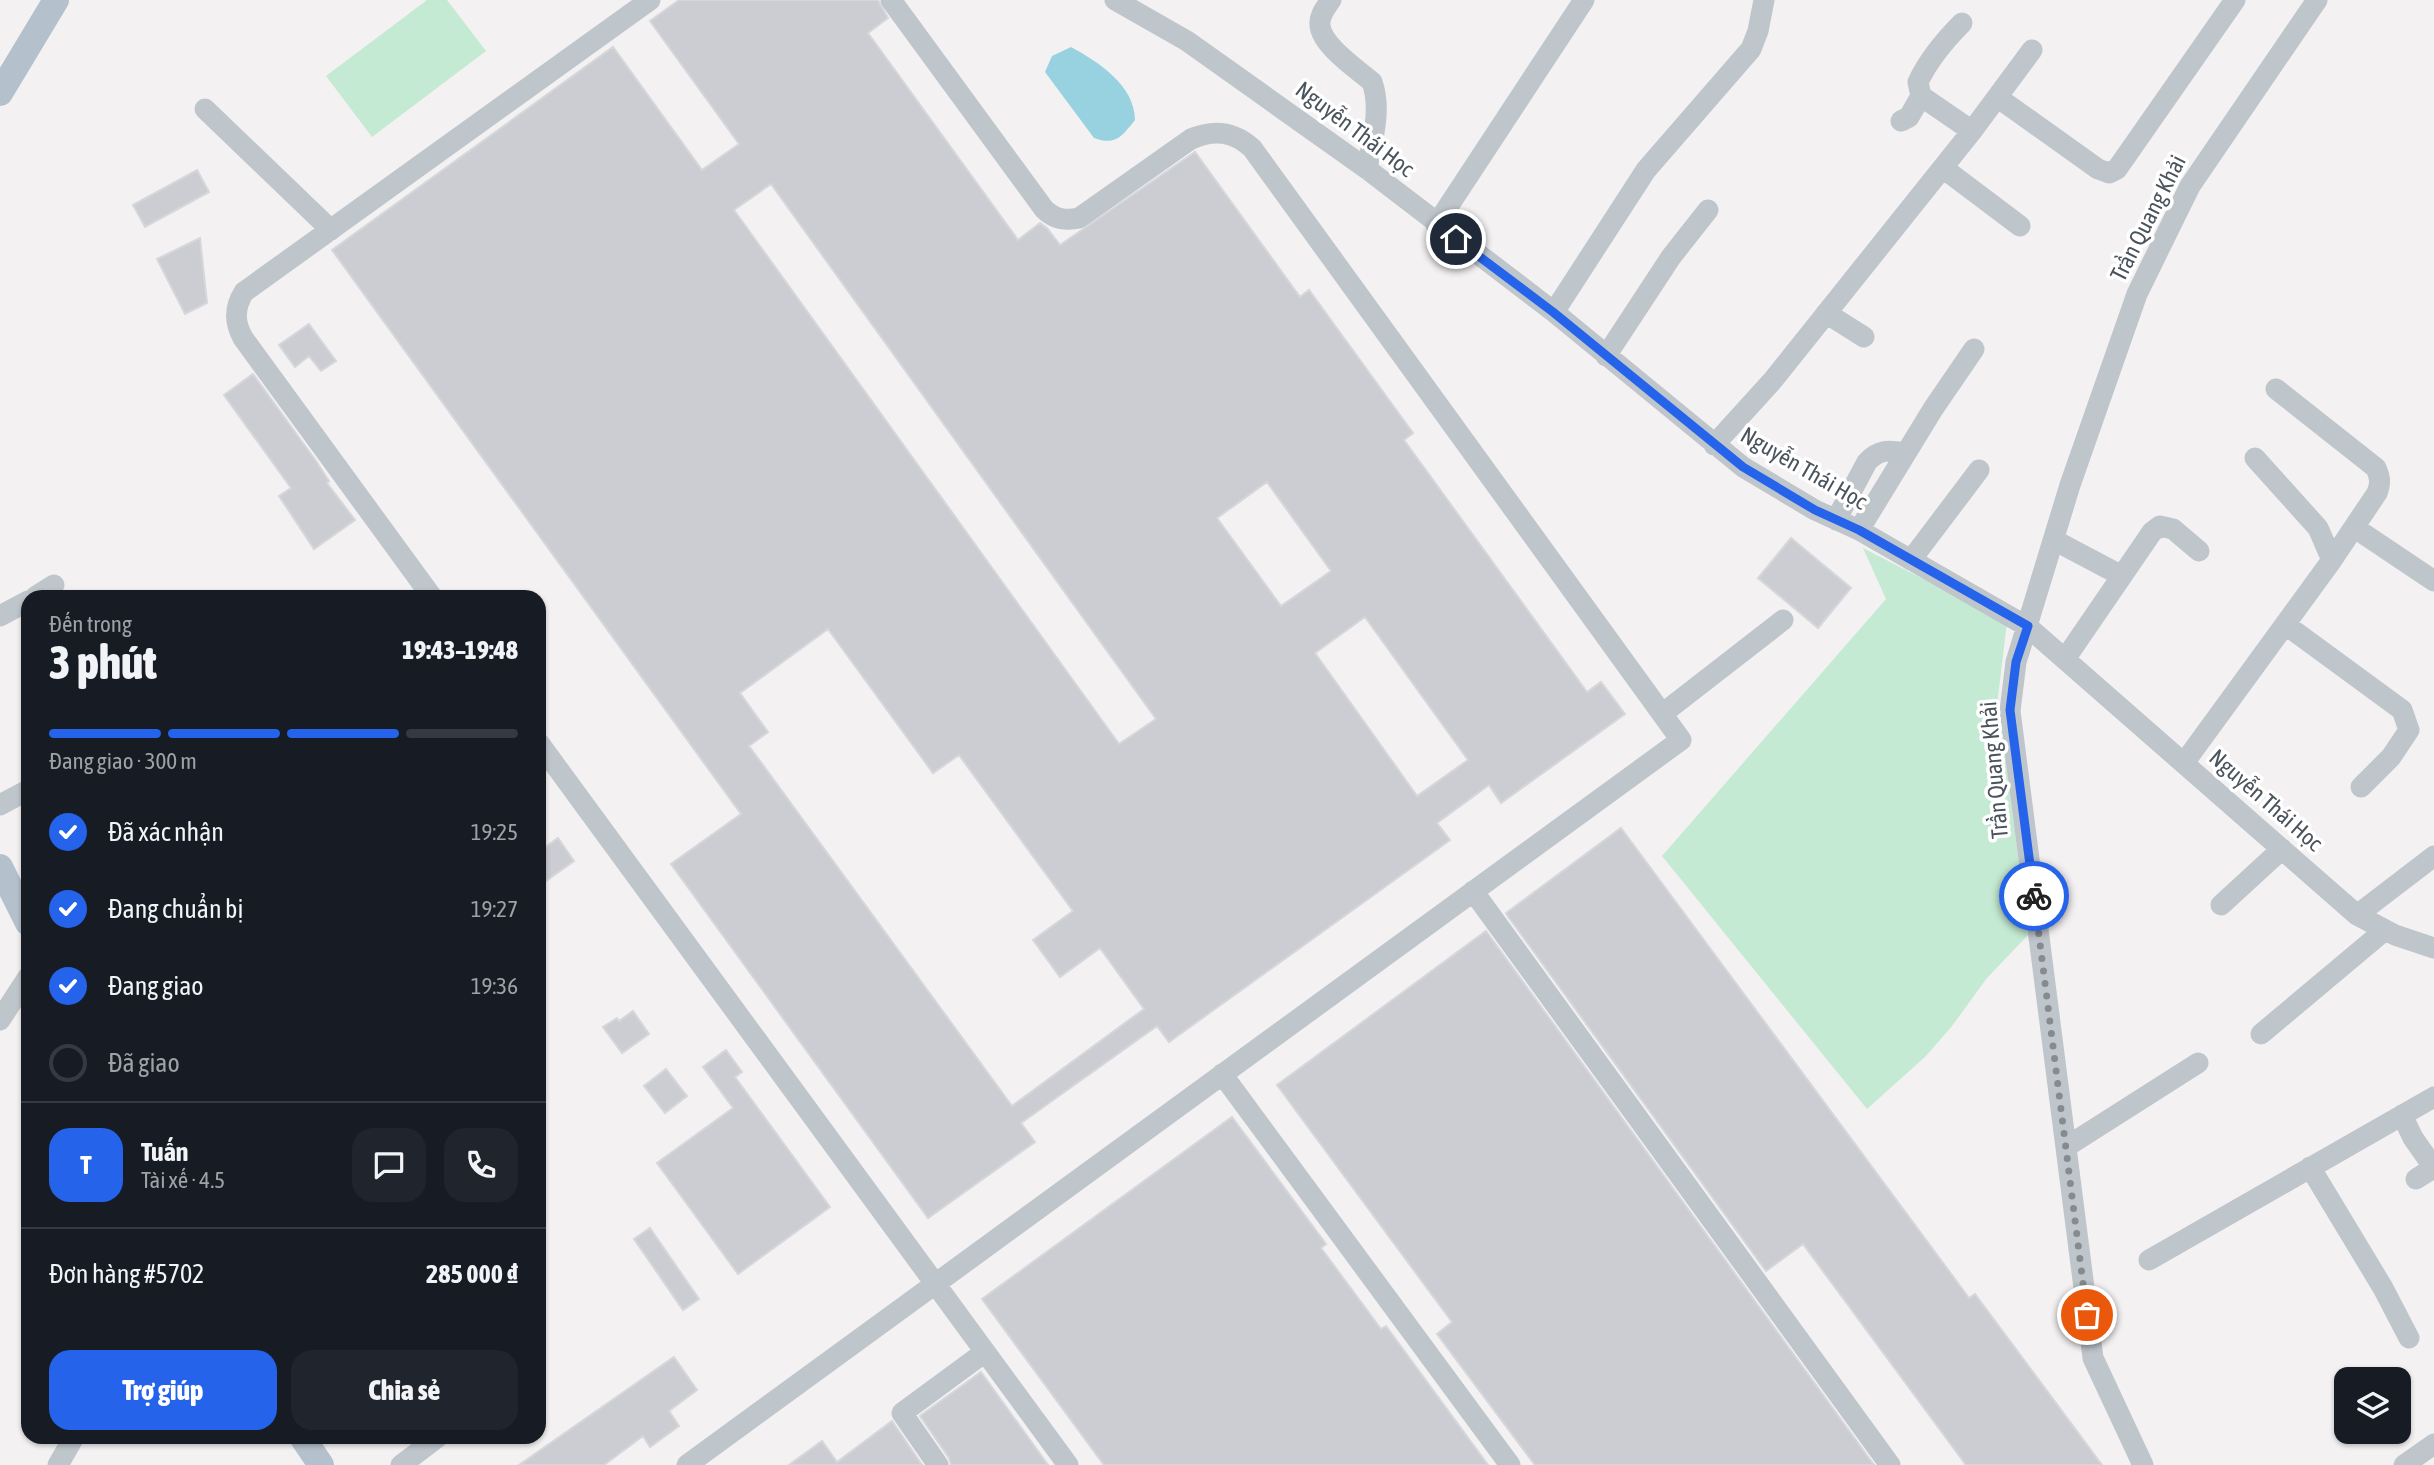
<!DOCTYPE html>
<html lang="vi">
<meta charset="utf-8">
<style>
body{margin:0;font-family:"Asap Condensed",sans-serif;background:#20242c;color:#f1f3f6;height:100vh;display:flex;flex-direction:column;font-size:26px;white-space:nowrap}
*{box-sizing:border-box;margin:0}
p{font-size:23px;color:#9ea1a6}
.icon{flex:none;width:38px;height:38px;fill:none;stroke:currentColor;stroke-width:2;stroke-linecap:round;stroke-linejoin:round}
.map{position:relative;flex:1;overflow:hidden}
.side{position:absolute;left:21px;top:590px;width:525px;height:854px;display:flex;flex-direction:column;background:#171b24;border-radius:21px;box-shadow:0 2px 5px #0004}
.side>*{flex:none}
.controls{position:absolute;left:2334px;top:1367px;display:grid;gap:14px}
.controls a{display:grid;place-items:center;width:77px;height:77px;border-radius:14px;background:#171b24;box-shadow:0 2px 5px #0004;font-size:35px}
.pin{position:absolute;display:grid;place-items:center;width:60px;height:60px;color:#fff;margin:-30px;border:4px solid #fff;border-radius:50%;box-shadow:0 2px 7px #0007}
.courier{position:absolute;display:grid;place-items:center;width:70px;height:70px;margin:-35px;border:5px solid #2563eb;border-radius:50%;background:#fff;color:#222;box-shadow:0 2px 9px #0007}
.headline em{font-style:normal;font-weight:800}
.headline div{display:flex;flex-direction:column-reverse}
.headline{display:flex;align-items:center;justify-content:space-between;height:119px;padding:0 28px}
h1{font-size:46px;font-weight:800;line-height:52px}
.bar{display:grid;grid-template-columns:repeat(4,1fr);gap:10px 7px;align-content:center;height:84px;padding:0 28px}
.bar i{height:9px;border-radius:5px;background:#363941}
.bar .selected{background:#2563eb}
.bar p{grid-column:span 4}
.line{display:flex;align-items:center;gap:18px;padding:0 28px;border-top:2px solid #363941}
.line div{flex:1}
.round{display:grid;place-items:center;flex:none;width:74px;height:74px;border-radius:21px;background:#20242c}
ol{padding:0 28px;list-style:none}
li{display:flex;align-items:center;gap:21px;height:77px}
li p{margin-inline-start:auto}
li .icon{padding:7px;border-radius:50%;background:#2563eb;color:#fff;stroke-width:4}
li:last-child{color:#9ea1a6}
li i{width:38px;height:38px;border:4px solid #363941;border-radius:50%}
.primary-button{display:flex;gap:14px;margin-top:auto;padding:14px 28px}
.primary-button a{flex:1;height:80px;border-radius:21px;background:#2563eb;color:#fff;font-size:28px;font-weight:800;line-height:80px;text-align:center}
.primary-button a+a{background:#20242c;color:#f1f3f6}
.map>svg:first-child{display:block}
.green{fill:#c5ead3}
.water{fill:#98d2e1}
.building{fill:#cbcdd2;stroke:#d5d7db;stroke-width:2;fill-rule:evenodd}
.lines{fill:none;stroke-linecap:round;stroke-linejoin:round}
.minor{stroke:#bec5cb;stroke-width:21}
.major{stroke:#b4c0cb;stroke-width:26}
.done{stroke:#868b90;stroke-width:7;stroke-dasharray:0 12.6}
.route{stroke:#2563eb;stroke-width:9}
.labels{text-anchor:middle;stroke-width:7;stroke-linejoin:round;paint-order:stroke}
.street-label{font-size:23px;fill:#4b545c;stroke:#fff}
</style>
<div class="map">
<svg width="2434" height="1465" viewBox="0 0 2434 1465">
<rect width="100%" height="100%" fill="#f3f1f1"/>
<path class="green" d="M427 0H447L486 51 372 137 326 76Z
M1863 548 2007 622 1998 697 2028 935 1987 978 1952 1026 1926 1056 1867 1109 1662 856 1886 599Z"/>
<path class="water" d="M1071 47C1099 62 1135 86 1135 120 1122 136 1116 146 1094 138L1045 72 1052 56Z"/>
<path class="building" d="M679 0H878L888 18 868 33 1018 240 1040 223 1047 228 1060 245 1195 152 1300 297 1309 290 1413 433 1404 440 1587 692 1601 682 1625 714 1501 803 1489 785 1437 823 1450 840 1169 1042 1157 1026 1021 1123 1035 1142 928 1218 671 864 741 814 332 250 613 47 702 170 739 144 650 21ZM771 184 1156 719 1119 744 734 210ZM1267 482 1331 571 1281 606 1217 518ZM1365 617 1468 760 1417 796 1315 653ZM828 629 933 773 959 755 1073 911 1033 940 1060 977 1100 948 1144 1009 1012 1106 749 746 768 732 740 693Z
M197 170 209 192 145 227 133 205Z
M200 238 207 303 185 314 157 259Z
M309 324 336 361 321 371 309 356 295 367 279 345Z
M253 374 316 461 329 481 327 483 355 520 314 549 279 496 291 488 224 395Z
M1791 538 1851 588 1818 628 1758 578Z
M1621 828 1969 1298 1975 1294 2102 1465H1966L1803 1244 1766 1271 1507 915 1506 913Z
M558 838 574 861 539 886V852Z
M1486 931 1874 1465H1535L1437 1334 1452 1322 1277 1085Z
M633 1011 649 1034 622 1053 603 1027 617 1018 619 1021Z
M726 1050 742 1072 735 1077 830 1207 738 1274 657 1163 733 1108 703 1067Z
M666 1069 687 1096 665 1113 644 1086Z
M1232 1117 1326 1244 1321 1248 1381 1329 1386 1326 1488 1465H1104L982 1299Z
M650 1228 699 1299 683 1310 634 1239Z
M674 1357 697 1390 669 1411 679 1426 650 1447 643 1436 604 1465H519Z
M981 1372 1048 1465H951L949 1458 920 1416Z
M892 1421 922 1465H789L822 1441 837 1462Z"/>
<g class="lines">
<path class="minor" d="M1115 0 1187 41 1367 169 1554 312 1743 467 1815 510 1859 530 2028 627 2357 915 2395 935 2434 948
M1331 0C1326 7 1319 15 1320 25 1321 45 1357 69 1372 82 1382 110 1372 141 1367 169
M1921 96 1918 82C1929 59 1944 41 1962 23
M1997 97 2098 169 2109 173 2117 169 2235 0
M205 109 331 230
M1901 121 1909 117 1921 96 1972 131
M1943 168 2020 226
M1436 225 1584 0
M1554 312 1646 170 1751 49 1758 31 1764 0
M1826 313 1864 337
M1606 356 1671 257 1708 210
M2276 389 2376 468C2380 477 2381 483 2377 493L2332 560
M1714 445 1773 380 1972 131 2032 50
M1836 520 1867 462C1879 449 1889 450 1905 453
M2355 528 2434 581
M1859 530 1933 409 1974 349
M2054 540 2122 576
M1911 560 1979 470
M35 597 54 585
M432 597 243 338C234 322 234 308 244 292L650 0
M0 616 28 601
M2286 625 2402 710 2409 730 2391 757 2361 787
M2065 659 2152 532 2160 526 2173 529 2199 551
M1662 714 1783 620
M539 743 1068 1465
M2184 763 2332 560 2318 528 2255 458
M0 805 28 790
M1473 891 1890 1465
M2221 905 2282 849
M2357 915 2434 856
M0 1020 28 977
M2261 1034 2385 930
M1222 1074 1510 1465
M2402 1115 2413 1138 2432 1165 2430 1170 2416 1179
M2066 1147 2198 1063
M2310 1167 2383 1288 2409 1338
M2149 1260 2434 1097
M58 1465 74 1437
M401 1465 438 1437
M687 1465 1681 740 1252 148C1233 131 1214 129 1191 139L1079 218C1065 221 1054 219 1044 209L891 0
M938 1465 902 1413 985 1352
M2143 1465 2093 1358 2010 711 2016 662 2070 485 2137 294 2190 186 2317 0
M2404 1465 2434 1444"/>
<path class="major" d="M0 93 56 0
M0 867 28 923
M302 1437 321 1465"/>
</g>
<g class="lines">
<path class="done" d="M2034 896 2087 1315"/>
<path class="route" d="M1456 239 1553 312 1743 467 1815 510 1859 530 2028 626 2016 662 2010 710 2034 896"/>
</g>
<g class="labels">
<g class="street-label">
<text transform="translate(1355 129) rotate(37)" y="8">Nguyễn Thái Học</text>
<text transform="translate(2148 218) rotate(-63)" y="8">Trần Quang Khải</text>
<text transform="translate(1804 468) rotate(30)" y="8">Nguyễn Thái Học</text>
<text transform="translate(1994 770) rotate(-95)" y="8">Trần Quang Khải</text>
<text transform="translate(2266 800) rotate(41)" y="8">Nguyễn Thái Học</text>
</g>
</g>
</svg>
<div class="controls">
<a><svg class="icon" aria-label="layers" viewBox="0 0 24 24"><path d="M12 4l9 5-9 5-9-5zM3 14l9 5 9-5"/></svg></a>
</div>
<div class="pin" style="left:2087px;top:1315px;background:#ea580c"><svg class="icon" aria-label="bag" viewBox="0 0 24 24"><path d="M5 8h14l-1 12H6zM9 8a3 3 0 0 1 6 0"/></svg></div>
<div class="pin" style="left:1456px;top:239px;background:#1f2937"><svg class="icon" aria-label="home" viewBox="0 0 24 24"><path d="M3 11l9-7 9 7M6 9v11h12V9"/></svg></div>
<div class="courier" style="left:2034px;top:896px"><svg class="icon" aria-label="bike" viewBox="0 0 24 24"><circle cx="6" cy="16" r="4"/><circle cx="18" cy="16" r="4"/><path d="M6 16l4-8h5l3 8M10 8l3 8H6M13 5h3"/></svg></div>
<section class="side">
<div class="headline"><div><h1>3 phút</h1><p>Đến trong</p></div><em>19:43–19:48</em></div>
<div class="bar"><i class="selected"></i><i class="selected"></i><i class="selected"></i><i></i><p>Đang giao · 300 m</p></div>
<ol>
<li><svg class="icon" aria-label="check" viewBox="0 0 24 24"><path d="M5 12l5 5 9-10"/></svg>Đã xác nhận<p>19:25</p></li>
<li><svg class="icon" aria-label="check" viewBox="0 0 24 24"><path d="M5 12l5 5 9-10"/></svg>Đang chuẩn bị<p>19:27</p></li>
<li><svg class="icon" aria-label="check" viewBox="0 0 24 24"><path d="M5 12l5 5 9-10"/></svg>Đang giao<p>19:36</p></li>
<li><i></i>Đã giao</li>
</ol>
<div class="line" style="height:126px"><b class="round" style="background:#2563eb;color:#fff">T</b><div><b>Tuấn</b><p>Tài xế · 4.5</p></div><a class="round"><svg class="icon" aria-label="chat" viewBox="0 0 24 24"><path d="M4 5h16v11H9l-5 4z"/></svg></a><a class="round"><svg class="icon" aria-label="phone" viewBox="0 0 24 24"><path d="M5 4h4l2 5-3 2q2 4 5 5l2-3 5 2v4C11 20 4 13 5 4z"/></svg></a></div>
<div class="line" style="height:91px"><div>Đơn hàng #5702</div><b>285 000 ₫</b></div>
<div class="primary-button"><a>Trợ giúp</a><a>Chia sẻ</a></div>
</section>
</div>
